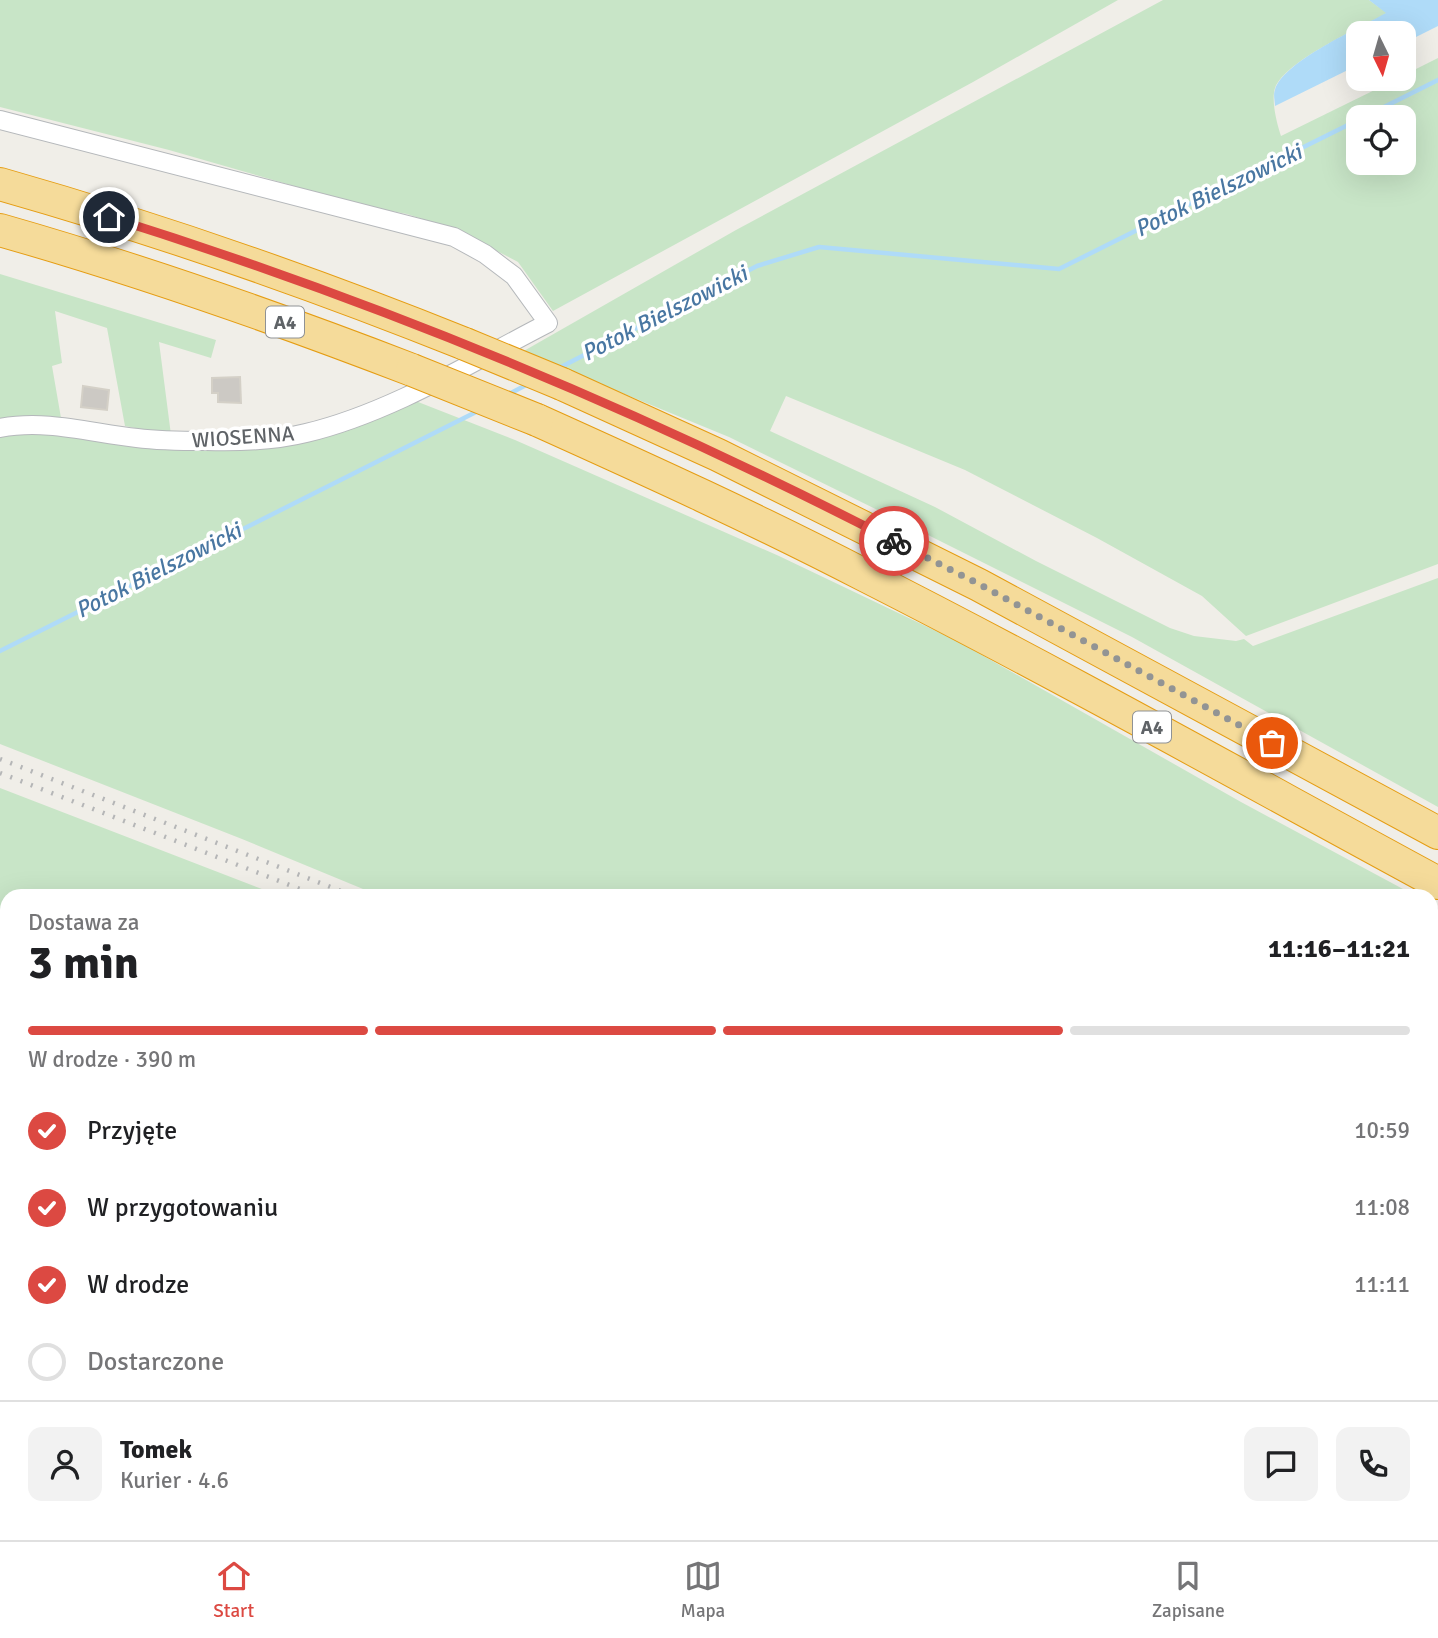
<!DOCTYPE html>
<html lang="pl">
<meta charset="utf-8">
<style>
body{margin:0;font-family:Signika,sans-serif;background:#f2f2f2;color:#202124;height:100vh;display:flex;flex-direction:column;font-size:26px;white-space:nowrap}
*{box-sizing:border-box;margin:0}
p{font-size:23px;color:#757577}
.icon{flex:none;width:38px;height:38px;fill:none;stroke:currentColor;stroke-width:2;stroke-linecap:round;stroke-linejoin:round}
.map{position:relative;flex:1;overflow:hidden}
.panel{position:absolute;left:0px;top:889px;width:1438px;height:651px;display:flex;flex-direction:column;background:#fff;border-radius:21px 21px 0 0;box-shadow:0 7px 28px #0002}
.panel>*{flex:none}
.needle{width:46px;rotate:175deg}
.fabs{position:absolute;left:1346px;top:21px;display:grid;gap:14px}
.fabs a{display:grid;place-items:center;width:70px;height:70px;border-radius:14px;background:#fff;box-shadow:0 7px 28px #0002;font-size:35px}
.pin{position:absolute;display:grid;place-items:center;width:60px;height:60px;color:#fff;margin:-30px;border:4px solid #fff;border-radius:50%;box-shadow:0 2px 7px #0007}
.courier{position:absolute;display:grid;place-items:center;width:70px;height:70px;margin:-35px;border:5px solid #dc4942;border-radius:50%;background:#fff;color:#222;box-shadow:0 2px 9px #0007}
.overview em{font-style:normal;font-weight:700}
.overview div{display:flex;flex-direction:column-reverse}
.overview{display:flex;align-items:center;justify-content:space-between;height:119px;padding:0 28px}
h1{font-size:46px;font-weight:700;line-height:52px}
.bar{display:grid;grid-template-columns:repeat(4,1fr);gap:10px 7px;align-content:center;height:84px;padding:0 28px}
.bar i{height:9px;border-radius:5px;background:#e0e0e0}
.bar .on{background:#dc4942}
.bar p{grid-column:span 4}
.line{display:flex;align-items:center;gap:18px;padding:0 28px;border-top:2px solid #e0e0e0}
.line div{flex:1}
.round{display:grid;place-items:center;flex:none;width:74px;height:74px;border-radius:14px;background:#f2f2f2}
ol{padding:0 28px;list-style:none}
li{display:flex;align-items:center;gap:21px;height:77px}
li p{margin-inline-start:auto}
li .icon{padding:7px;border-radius:50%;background:#dc4942;color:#fff;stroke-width:4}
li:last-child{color:#757577}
li i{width:38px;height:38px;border:4px solid #e0e0e0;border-radius:50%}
.tabs{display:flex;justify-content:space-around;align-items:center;height:98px;border-top:2px solid #e0e0e0;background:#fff;font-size:19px;color:#757577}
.tabs a{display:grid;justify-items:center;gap:4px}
.tabs .on{color:#dc4942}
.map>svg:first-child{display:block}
.green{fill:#c8e5c7;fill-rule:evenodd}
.water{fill:#afdbf8}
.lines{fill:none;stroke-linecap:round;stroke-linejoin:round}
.stream{stroke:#afdbf8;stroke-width:4.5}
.building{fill:#ccc9c4;stroke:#d4d0c7;stroke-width:2}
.minor-casing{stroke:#b5b8bb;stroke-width:20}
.motorway-casing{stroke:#e59d13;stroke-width:34}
.minor{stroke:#fff;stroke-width:18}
.motorway{stroke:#f5db9a;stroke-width:32}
.rail{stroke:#b5b6b7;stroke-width:4.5;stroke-dasharray:2 9;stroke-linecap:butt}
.motorway-bridge-casing{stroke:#e59d13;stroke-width:34;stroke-linecap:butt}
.motorway-bridge{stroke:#f5db9a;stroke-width:32}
.done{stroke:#929494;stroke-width:7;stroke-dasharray:0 12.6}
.route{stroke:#dc4942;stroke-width:9}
.labels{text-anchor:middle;stroke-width:7;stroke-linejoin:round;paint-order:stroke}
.shield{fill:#fff;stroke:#8f9295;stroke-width:2}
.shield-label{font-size:19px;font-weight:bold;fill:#5f6367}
.street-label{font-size:21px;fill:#5f6367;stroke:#fff}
.water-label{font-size:23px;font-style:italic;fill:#4977a2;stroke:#fff}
</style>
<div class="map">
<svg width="1438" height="1540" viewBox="0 0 1438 1540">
<rect width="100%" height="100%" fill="#f0eee8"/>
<path class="green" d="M0 0H1118L973 82 553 311 518 262 459 231 407 214 360 205 169 150 0 107Z
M1163 0H1369L1387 13C1360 28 1286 60 1275 88 1271 101 1277 124 1281 136L1397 79H1404V75L1438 58V564L1246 636 1202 596 1097 538 965 470 786 396 770 431 935 507 1036 561 1170 628 1194 636 1236 641 1244 639 1253 646 1438 578V807L1132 637 900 521 729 437 522 352 736 230ZM1358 117H1404V163H1358Z
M0 274 216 340 211 358 159 342 171 435 125 426 107 328 55 311 62 363 52 366 61 418 19 416 0 421Z
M413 400 515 440 779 556 959 642 1241 802 1416 896H380L242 839 0 744V435L5 433 64 434 140 445 241 450 327 437Z
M0 788 280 896H7V1009L0 1010Z
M1432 904 1438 908V1437L1432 1434Z
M203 1533H1414L1426 1540H200Z"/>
<path class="water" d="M1369 0H1438V26L1404 43V33H1358V65L1275 106C1275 101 1273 94 1275 90 1282 62 1361 27 1386 13Z"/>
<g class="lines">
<path class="stream" d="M1364 117 1438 80
M557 369 757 266 819 247 1059 269 1358 120
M507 395 530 383
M0 651 478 411
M805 1533 807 1540"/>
</g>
<path class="building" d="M240 377 241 403 218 402V393H212V378Z
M83 386 109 390 107 410 81 407Z"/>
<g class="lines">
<defs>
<path id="minor" d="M0 120 454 237 485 254 514 276 548 323C472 362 390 413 306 433 274 441 239 442 206 441 183 441 160 441 137 438 91 433 46 419 0 428
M0 1136 7 1143
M186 1540 188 1533"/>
<path id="motorway" d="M0 184C158 229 313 283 465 344
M0 230C140 270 277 318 412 370
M562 384 718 455 979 585 1438 833
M537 420C648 470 758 520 866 576 1059 674 1248 780 1438 883"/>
</defs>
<use href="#minor" class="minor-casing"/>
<use href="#motorway" class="motorway-casing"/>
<use href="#minor" class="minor"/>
<use href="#motorway" class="motorway"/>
<path class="rail" d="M0 759 354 896
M0 773 318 896
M1432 1488 1438 1491
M1432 1502 1438 1506
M1432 1528 1438 1532"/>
<defs>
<path id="motorway-bridge" d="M465 344 562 384
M412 370 537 420"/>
</defs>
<use href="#motorway-bridge" class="motorway-bridge-casing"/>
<use href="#motorway-bridge" class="motorway-bridge"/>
</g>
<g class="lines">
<path class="done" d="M894 541 979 584 1272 743"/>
<path class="route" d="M109 217C380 302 642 411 894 541"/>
</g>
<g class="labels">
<g class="shield">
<rect x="266" y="306.5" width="38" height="31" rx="5"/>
<rect x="1133" y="711.5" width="38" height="31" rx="5"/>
</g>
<g class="shield-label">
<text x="285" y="329">A4</text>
<text x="1152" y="734">A4</text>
</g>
<g class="street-label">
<text transform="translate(243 437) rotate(-4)" y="7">WIOSENNA</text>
</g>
<g class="water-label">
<text transform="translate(1218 190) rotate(-26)" y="8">Potok Bielszowicki</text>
<text transform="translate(664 313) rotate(-27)" y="8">Potok Bielszowicki</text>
<text transform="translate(158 570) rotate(-27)" y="8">Potok Bielszowicki</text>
</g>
</g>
</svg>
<div class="fabs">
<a><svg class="needle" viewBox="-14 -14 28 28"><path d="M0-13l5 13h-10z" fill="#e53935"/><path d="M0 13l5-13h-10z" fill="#757577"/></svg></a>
<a><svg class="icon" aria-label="locate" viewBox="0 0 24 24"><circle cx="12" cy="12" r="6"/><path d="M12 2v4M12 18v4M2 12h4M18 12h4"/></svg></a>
</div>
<div class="pin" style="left:1272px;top:743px;background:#ea580c"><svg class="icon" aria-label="bag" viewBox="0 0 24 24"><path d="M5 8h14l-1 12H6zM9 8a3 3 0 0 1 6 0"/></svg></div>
<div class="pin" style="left:109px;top:217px;background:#1f2937"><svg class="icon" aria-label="home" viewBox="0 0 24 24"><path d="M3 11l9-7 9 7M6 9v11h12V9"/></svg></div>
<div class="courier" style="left:894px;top:541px"><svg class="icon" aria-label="bike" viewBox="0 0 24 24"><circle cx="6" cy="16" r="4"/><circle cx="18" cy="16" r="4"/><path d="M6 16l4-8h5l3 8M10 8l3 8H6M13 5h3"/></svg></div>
<section class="panel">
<div class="overview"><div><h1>3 min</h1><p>Dostawa za</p></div><em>11:16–11:21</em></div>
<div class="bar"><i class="on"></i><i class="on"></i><i class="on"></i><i></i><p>W drodze · 390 m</p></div>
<ol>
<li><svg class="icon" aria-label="check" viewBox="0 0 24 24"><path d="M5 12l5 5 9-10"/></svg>Przyjęte<p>10:59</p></li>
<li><svg class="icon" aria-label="check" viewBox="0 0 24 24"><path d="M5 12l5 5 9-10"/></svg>W przygotowaniu<p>11:08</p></li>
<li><svg class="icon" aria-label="check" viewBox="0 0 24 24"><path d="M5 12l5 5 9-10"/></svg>W drodze<p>11:11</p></li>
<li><i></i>Dostarczone</li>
</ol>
<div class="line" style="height:126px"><a class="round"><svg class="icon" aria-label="person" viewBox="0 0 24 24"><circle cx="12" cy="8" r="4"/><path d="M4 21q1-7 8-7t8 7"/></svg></a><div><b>Tomek</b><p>Kurier · 4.6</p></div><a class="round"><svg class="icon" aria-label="chat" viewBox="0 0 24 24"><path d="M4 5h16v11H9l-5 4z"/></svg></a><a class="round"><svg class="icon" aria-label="phone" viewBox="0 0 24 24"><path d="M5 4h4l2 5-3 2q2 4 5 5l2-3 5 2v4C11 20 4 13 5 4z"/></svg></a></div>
</section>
</div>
<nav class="tabs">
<a class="on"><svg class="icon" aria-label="home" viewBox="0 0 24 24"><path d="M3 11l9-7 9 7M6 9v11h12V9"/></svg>Start</a>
<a><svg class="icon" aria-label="map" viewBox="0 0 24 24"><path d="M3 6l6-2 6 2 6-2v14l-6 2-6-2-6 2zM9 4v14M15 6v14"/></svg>Mapa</a>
<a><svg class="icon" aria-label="saved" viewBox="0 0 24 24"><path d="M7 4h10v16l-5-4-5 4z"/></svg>Zapisane</a>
</nav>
